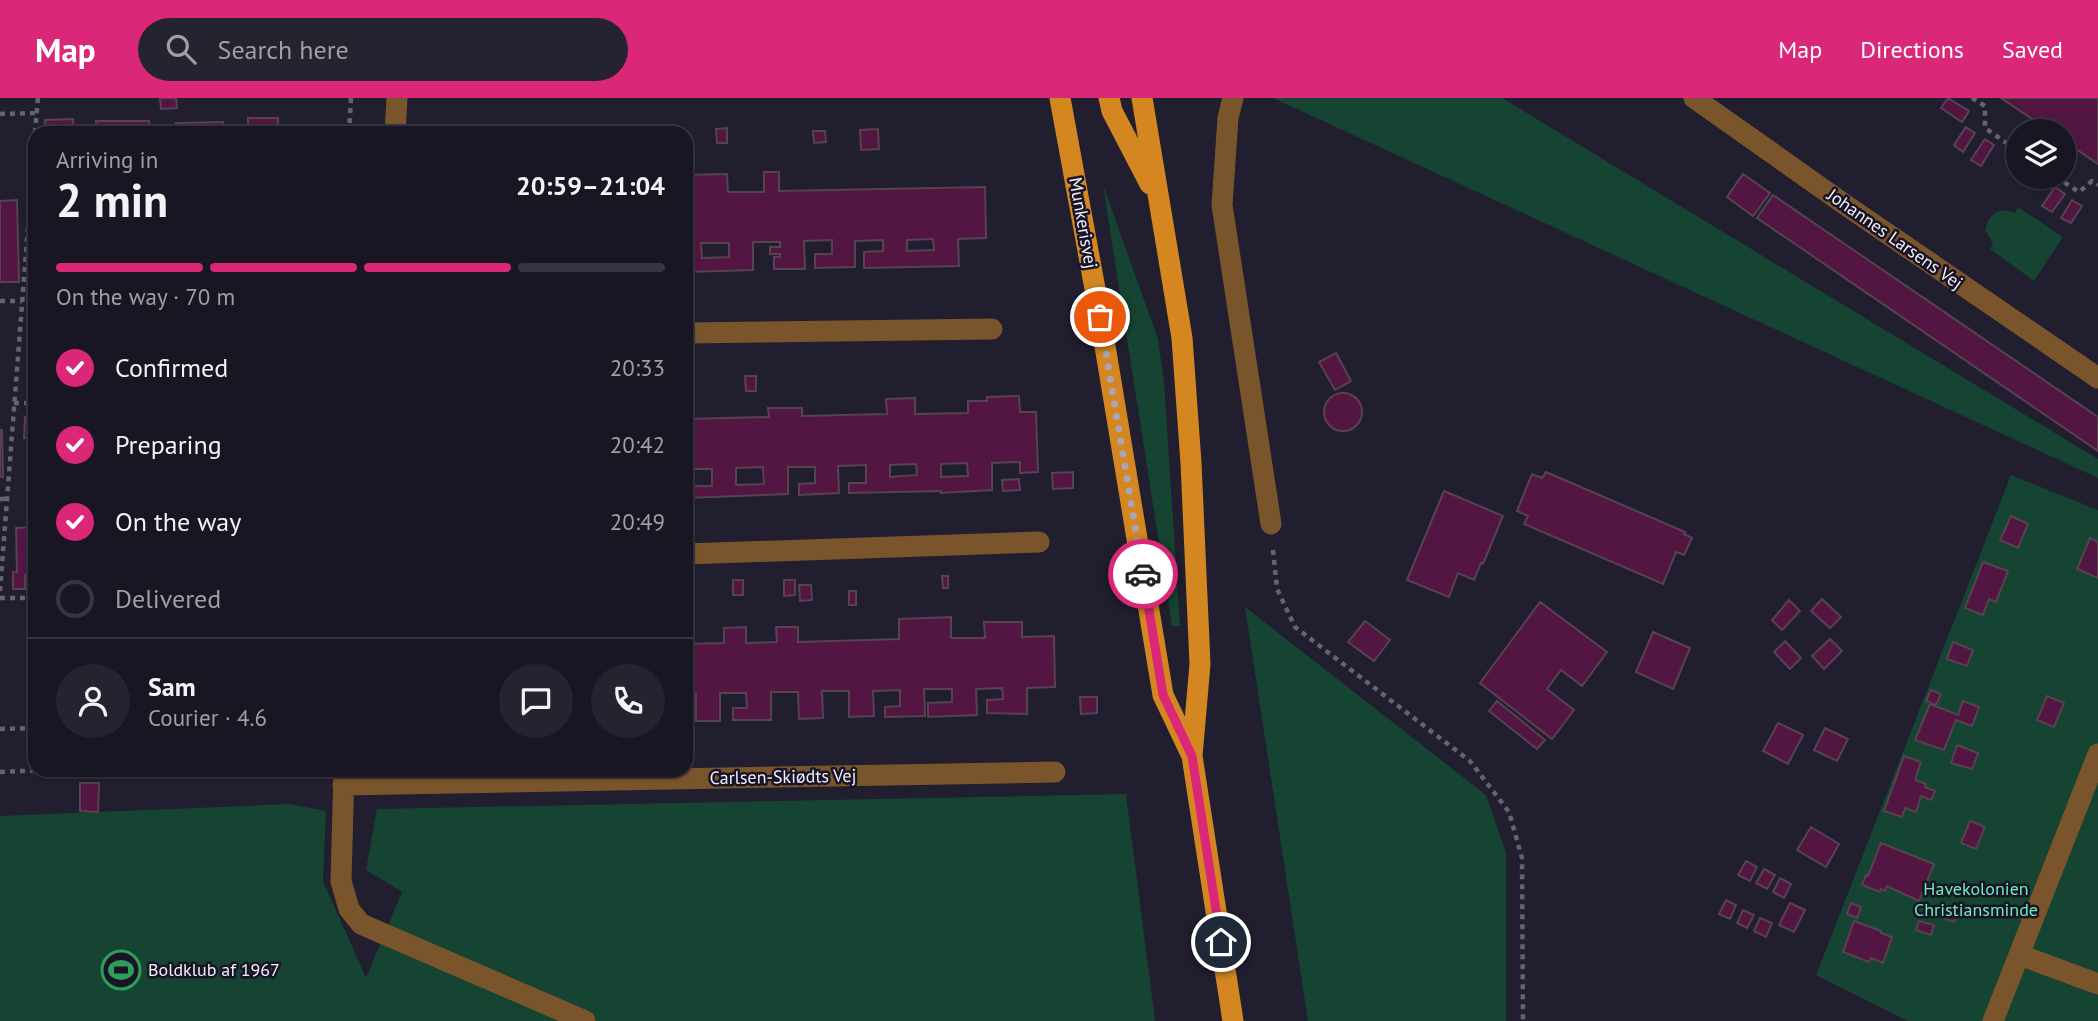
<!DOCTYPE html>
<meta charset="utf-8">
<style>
body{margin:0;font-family:"PT Sans",sans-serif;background:#262330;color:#f1f3f6;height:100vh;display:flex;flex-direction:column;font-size:26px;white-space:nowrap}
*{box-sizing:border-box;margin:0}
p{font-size:23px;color:#9f9fa6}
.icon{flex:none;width:38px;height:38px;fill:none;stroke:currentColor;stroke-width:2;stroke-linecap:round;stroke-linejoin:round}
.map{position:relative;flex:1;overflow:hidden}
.details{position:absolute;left:28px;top:28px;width:665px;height:651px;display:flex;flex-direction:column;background:#191623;border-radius:21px;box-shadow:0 2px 5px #0004,0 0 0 2px #373541}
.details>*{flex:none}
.fabs{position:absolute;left:2006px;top:21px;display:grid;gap:14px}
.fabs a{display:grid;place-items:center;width:70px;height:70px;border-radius:50%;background:#191623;box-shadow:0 2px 5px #0004,0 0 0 2px #373541;font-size:35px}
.pin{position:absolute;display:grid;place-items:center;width:60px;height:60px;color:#fff;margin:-30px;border:4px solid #fff;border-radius:50%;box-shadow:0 2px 7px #0007}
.courier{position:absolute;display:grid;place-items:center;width:70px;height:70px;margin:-35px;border:5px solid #db2777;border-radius:50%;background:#fff;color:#222;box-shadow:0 2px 9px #0007}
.overview em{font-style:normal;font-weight:600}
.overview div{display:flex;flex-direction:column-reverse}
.overview{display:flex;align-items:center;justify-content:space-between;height:119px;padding:0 28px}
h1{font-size:46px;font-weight:600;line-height:52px}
.bar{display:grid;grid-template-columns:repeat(4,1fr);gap:10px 7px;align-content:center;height:84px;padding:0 28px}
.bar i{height:9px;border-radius:5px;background:#373541}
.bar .active{background:#db2777}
.bar p{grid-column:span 4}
.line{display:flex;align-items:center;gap:18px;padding:0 28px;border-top:2px solid #373541}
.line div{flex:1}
.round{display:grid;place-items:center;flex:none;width:74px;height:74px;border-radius:37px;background:#262330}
ol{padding:0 28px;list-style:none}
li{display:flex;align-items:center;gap:21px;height:77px}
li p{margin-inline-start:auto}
li .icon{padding:7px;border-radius:50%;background:#db2777;color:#fff;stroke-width:4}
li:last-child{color:#9f9fa6}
li i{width:38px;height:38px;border:4px solid #373541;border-radius:50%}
header{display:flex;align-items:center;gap:42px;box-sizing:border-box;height:98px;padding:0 35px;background:#db2777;color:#fff}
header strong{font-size:33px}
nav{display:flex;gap:38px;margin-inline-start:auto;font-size:24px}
.search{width:490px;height:63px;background:#262330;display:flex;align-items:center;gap:18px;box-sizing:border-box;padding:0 24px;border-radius:38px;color:#9f9fa6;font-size:26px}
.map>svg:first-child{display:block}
.green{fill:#154432}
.building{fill:#531542;stroke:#56434f;stroke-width:2;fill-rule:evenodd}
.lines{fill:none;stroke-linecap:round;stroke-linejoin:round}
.path{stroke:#656272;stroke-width:4.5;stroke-dasharray:5 5;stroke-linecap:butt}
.minor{stroke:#7a552b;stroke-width:21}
.major{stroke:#d48720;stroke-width:21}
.done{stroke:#a8a6b4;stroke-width:7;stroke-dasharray:0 12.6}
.route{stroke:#db2777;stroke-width:9}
.labels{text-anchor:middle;stroke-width:5;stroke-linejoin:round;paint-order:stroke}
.street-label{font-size:18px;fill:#f1effc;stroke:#181425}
.park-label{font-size:18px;fill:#6ceebb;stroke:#181425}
.poi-label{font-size:18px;fill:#f1effc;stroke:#181425;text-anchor:start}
</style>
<header>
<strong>Map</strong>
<div class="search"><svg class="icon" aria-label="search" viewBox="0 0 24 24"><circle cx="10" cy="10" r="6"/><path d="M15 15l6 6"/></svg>Search here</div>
<nav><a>Map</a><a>Directions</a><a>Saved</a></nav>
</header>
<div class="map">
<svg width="2098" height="923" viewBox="0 0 2098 923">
<rect width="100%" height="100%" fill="#211e2f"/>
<path class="green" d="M1273 0H1502L2098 361V380Z
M1103 87 1158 241 1164 284 1180 528H1172Z
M2018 109 2063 139 2034 183 1990 151 1993 145 1985 132C1989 116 1998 108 2015 115Z
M2011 377 2098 412V923H1908L1816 877Z
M1245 509 1486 697 1506 755V923H1308Z
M1126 696 1155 923H0V718L290 706 326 713 323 783 366 880 402 794 366 772 377 711Z"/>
<path class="building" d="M160 0H176L177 10 161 11Z
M1948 0 1969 13 1962 24 1941 10Z
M2001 0H2098V66L2063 42V33H2050Z
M248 20H278V35H248Z
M73 21 74 35H46L45 22Z
M96 23H149V35H96Z
M223 24V35H176V25Z
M1966 29 1975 35 1963 54 1954 47Z
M727 30V45H717L716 31Z
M878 31 879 51 861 52 860 32Z
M813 33H825L826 44 814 45Z
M1985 41 1994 47 1981 68 1971 62Z
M764 74H779V93L985 89 986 140 958 141 959 168 864 170V154L883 153V142L855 143V169L815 170V156H832V142L804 143 805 171H774V159H780V156H770V149H780V144H753V172L686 174V77L727 76 728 94H764ZM933 141 934 152 907 153V142ZM701 145H729V159L702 160Z
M1743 76 1770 95 1753 118 1727 99Z
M2055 89 2065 96 2052 114 2042 108Z
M1773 97 2098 319V353L1757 120Z
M17 102 19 184H0V103Z
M2072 102 2082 108 2071 125 2061 120Z
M35 215V281H32L31 216Z
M1336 255 1351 283 1335 292 1319 264Z
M745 278H756V293H746Z
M1324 314a19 19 0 1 1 38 0a19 19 0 1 1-38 0Z
M1019 298 1020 314H1036L1038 374 1020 375V364L992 365V392L941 395V393L849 395V385H866V367L838 368 839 395 799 397V386L815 385V369H788V396L686 400V388H712V371H686V321L769 319 768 310H802V318L887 316 886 301 915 300V316L968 315V303H987V299ZM967 365 968 378 941 379V366ZM916 366 917 377 890 379V367ZM763 369 764 386 736 387V370Z
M35 318V340H24L25 319Z
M0 332H2L3 379H0Z
M1073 374V390L1053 391 1052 375Z
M1546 374 1685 434 1684 436 1692 440 1684 457 1676 454 1663 486 1524 426 1528 418 1517 413 1532 376 1542 380Z
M1019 381 1020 392 1003 393 1002 382Z
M1444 393 1503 418 1483 466 1481 465 1474 482 1458 475 1449 499 1407 482Z
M2011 418 2028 426 2018 450 2000 442Z
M35 429V476L25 477V491H13V474H17L16 430Z
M2090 440 2098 444V480L2077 471Z
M1983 464 2008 473 1996 504 1989 501 1983 517 1965 510Z
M942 478H948V490H943Z
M733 482H743V497H733Z
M784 482H795V497L784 498Z
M686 484H692L694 501H686Z
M799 487H811L812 502 800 503Z
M849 493H856V507H849Z
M1822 501 1841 519 1830 530 1811 513Z
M1789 502 1800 513 1782 532 1772 522Z
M1540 504 1607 554 1582 588 1561 572 1547 591 1574 612 1552 641 1480 585Z
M686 510H691V530H686Z
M951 519V540H985L984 524H1022V539L1054 538 1055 589 1027 590V616L987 615V602L1003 601 1002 590 976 591 977 617 928 619V605L952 604V591H924L925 618 885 619V609L900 608V592L873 593 874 618 849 619V593H822L823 620 799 621 798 594H771V622H733V610H747L746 595H720V623H696V595L686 596V546L724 545V530L746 529V545L777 544 776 529H798V544L899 541V521Z
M1365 523 1390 542 1374 563 1348 544Z
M1653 534 1690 550 1673 591 1636 574Z
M1830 541 1842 553 1824 571 1812 558Z
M1785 543 1801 560 1790 571 1774 554Z
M1953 544 1973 552 1967 568 1947 561Z
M1931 592 1941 596 1936 607 1926 603Z
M2047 598 2064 605 2054 629 2037 622Z
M1080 599H1097V615L1081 616Z
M1497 603 1545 642 1537 651 1489 613Z
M1963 603 1979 609 1972 628 1956 622 1944 652 1915 642 1930 606 1958 617Z
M1778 625 1803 637 1788 666 1763 653Z
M1825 630 1848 641 1837 663 1814 652Z
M1957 647 1978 655 1972 671 1951 665Z
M1904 658 1921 664 1915 682 1926 686 1925 689 1935 693 1931 702 1921 698 1916 714 1905 710 1902 719 1884 713Z
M80 685H99L98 714 80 713Z
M1970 723 1985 729 1976 751 1961 745Z
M1811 729 1839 746 1826 769 1797 752Z
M1881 745 1934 766 1919 803 1887 788 1885 793 1881 791 1880 794 1862 787 1866 777 1868 778Z
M1746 763 1757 769 1750 783 1738 777Z
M1764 771 1775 777 1767 791 1756 785Z
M1780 780 1791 786 1784 800 1773 794Z
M1726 802 1736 807 1730 821 1719 816Z
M1790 805 1805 812 1794 834 1779 827Z
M1851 805 1861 809 1857 820 1847 816Z
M1945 806 1959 811 1954 824 1941 819Z
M1743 812 1754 817 1747 830 1737 825Z
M1760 820 1772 825 1766 839 1754 833Z
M1854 823 1881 833V835L1892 839 1883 865 1871 860 1869 864 1843 854Z
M1919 823 1934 827 1931 837 1916 832Z"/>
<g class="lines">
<path class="path" d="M1972 0 1985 8V30L2018 53
M0 16 37 15
M35 35 38 0
M349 35 351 0
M2056 79 2079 94 2092 83 2098 87
M0 203H22
M14 305H35
M0 401H7
M1273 452 1277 491 1295 529 1470 663 1509 714 1522 760 1523 923
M0 493 35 37
M0 500H35
M0 631 35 630
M0 674 45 672"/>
<path class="minor" d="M1233 0 1228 20 1222 107 1271 426
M1694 0 1847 108 2098 280
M395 35 397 0
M686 235 992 231
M686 456 1039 444
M344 672 341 783 349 811 361 826 585 923
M343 687 1055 674
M2020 857 2098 886
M1993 923 2098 656"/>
<path class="major" d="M1060 0 1100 218 1163 597 1192 658
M1109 0 1112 13 1150 86
M1142 0 1182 240 1191 365 1200 566 1192 658 1233 923"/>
</g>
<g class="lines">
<path class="done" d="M1100 219 1143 476"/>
<path class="route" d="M1143 476 1163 597 1192 658 1221 844"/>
</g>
<defs>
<symbol id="stadium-ring" viewBox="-11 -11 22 22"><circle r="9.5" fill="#181425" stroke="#2e9e5b" stroke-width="1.5"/><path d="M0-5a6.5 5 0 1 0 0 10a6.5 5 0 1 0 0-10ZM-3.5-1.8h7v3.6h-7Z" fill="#2e9e5b"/></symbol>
</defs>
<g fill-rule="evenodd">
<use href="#stadium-ring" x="99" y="850" width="44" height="44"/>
</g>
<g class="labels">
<g class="street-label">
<text transform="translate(1083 125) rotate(80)" y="6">Munkerisvej</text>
<text transform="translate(1895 141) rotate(35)" y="6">Johannes Larsens Vej</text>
<text transform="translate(783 679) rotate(-1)" y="6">Carlsen-Skiødts Vej</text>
</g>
<g class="park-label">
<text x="1976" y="797">Havekolonien<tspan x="1976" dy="21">Christiansminde</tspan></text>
</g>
<g class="poi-label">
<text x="148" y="878">Boldklub af 1967</text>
</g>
</g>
</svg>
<div class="fabs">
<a><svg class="icon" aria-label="layers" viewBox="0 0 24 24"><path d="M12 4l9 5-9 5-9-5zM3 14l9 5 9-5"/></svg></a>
</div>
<div class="pin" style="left:1100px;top:219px;background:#ea580c"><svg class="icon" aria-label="bag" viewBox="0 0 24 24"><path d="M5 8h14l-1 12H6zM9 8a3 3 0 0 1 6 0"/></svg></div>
<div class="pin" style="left:1221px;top:844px;background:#1f2937"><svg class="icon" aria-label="home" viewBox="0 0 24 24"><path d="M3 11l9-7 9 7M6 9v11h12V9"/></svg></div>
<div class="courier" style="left:1143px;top:476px"><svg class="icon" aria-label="car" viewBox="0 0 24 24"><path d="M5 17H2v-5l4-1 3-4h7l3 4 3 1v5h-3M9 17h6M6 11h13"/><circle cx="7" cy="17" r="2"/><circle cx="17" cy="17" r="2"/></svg></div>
<section class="details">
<div class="overview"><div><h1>2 min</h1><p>Arriving in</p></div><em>20:59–21:04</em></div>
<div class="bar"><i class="active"></i><i class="active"></i><i class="active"></i><i></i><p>On the way · 70 m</p></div>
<ol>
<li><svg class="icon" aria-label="check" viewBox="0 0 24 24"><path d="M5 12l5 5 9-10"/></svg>Confirmed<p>20:33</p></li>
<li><svg class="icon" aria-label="check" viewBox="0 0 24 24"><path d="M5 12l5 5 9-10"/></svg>Preparing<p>20:42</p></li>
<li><svg class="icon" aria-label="check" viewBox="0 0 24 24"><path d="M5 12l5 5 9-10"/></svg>On the way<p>20:49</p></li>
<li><i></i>Delivered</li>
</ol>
<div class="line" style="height:126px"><a class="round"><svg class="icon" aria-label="person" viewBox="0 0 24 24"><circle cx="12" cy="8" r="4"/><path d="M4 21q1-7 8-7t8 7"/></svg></a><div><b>Sam</b><p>Courier · 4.6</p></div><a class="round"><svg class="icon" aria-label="chat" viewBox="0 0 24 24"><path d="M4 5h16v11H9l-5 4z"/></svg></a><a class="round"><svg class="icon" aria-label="phone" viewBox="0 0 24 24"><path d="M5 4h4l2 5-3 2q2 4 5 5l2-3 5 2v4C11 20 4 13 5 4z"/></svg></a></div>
</section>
</div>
